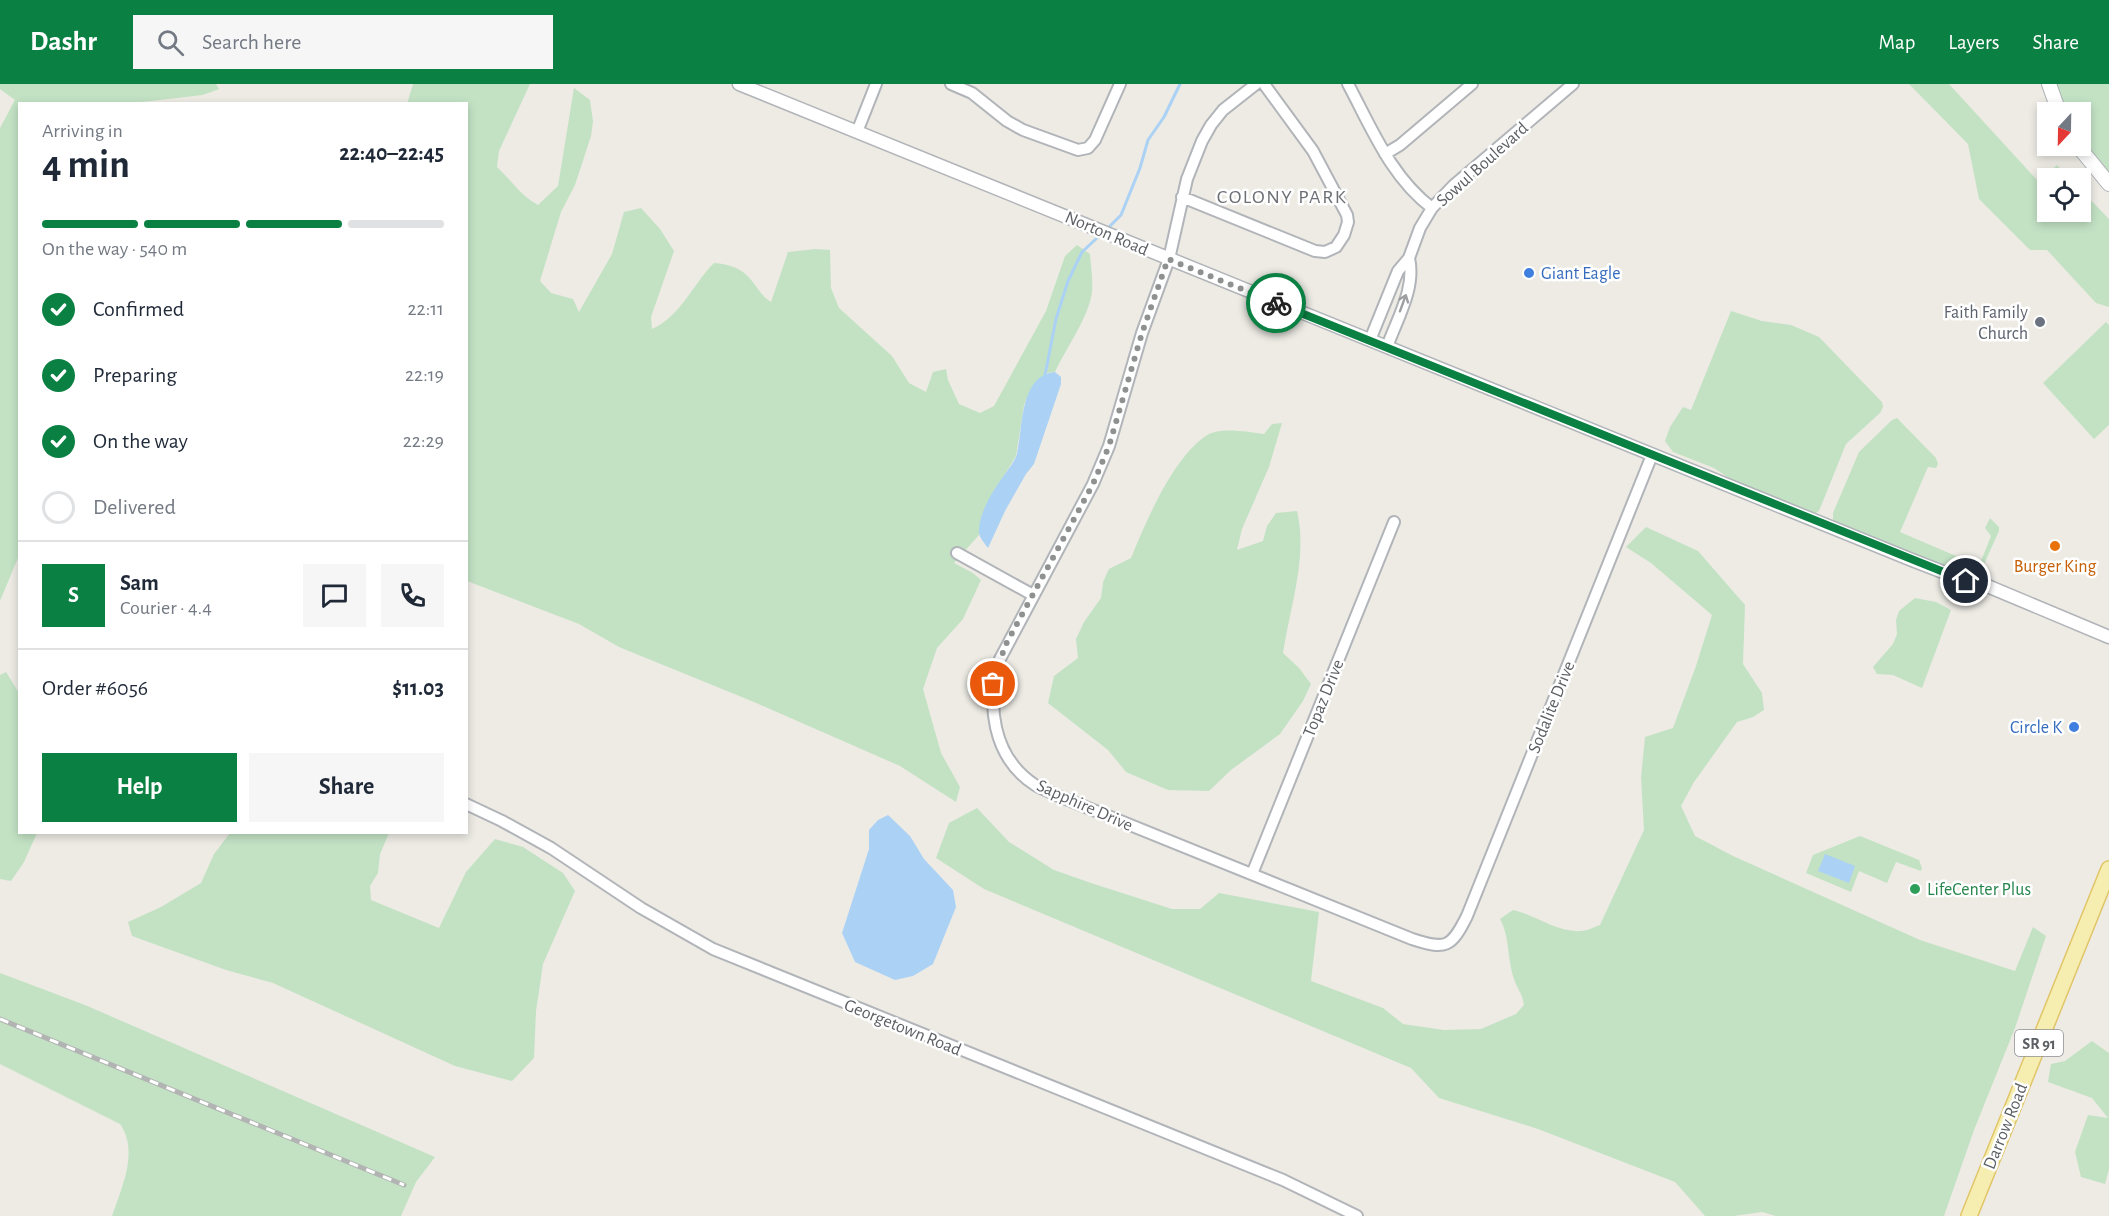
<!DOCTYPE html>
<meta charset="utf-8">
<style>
body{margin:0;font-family:"Alegreya Sans",sans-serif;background:#f6f6f7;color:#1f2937;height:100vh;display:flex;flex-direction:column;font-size:22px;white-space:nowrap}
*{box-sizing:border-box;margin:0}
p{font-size:20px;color:#747a83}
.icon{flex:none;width:33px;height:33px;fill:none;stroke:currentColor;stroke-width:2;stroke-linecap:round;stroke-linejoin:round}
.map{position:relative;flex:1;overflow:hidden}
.drawer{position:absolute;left:18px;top:18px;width:450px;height:732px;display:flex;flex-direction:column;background:#fff;border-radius:0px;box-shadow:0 3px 9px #0003}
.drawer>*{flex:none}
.needle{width:39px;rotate:202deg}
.controls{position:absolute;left:2037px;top:18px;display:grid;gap:12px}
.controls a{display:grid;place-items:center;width:54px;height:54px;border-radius:0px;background:#fff;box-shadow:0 3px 9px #0003;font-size:30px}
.pin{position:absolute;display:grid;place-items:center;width:51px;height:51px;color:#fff;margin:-26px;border:3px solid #fff;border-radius:50%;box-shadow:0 2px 6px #0007}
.courier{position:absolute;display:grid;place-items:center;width:60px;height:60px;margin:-30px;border:4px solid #0b8043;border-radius:50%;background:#fff;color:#222;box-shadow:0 2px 8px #0007}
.headline em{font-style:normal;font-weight:600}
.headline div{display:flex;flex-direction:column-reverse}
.headline{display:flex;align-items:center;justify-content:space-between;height:102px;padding:0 24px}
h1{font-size:39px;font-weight:600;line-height:45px}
.bar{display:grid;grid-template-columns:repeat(4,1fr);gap:9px 6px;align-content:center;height:72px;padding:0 24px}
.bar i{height:8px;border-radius:4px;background:#e0e1e3}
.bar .current{background:#0b8043}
.bar p{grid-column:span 4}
.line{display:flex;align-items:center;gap:15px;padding:0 24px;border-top:2px solid #e0e1e3}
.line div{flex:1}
.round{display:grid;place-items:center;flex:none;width:63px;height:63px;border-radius:0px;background:#f6f6f7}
ol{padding:0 24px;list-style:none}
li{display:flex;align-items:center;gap:18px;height:66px}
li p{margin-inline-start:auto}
li .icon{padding:6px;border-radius:50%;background:#0b8043;color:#fff;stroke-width:4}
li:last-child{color:#747a83}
li i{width:33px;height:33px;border:3px solid #e0e1e3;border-radius:50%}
.primary-button{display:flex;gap:12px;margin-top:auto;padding:12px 24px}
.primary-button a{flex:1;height:69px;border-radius:0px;background:#0b8043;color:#fff;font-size:24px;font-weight:600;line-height:69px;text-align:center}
.primary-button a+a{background:#f6f6f7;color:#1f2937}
header{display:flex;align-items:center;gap:36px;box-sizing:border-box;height:84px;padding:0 30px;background:#0b8043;color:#fff}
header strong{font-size:28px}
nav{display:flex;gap:33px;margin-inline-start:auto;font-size:21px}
.search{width:420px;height:54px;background:#f6f6f7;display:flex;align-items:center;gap:15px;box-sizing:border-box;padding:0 21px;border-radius:0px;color:#747a83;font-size:22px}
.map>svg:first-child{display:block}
.green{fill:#c3e2c4}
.water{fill:#abd2f5}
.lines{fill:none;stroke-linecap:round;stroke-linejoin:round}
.stream{stroke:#abd2f5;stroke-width:3}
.minor-casing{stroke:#b1b4b8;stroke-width:14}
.tertiary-casing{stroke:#b1b4b8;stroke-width:15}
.secondary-casing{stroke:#b0b3b7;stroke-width:16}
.primary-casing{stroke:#e1c568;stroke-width:18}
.minor{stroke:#fff;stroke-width:10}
.tertiary{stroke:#fff;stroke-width:12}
.secondary{stroke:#fff;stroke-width:14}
.primary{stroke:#f6eeb0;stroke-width:15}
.rail-casing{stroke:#b2b3b3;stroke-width:5}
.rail{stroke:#fff;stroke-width:3;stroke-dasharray:9;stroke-linecap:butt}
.oneway{stroke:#9d9fa1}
.done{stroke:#8f9090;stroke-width:6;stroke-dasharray:0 10.8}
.route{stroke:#0b8043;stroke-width:8}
.shop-dot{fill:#3f7fe0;stroke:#fff;stroke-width:2}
.worship-dot{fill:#6b7280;stroke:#fff;stroke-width:2}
.food-dot{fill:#e8710a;stroke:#fff;stroke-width:2}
.leisure-dot{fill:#2e9e5b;stroke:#fff;stroke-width:2}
.labels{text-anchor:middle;stroke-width:5;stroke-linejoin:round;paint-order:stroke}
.shield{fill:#fff;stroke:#8d8f92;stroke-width:1.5}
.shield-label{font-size:16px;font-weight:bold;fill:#5c5f63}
.street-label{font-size:18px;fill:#5c5f63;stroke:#fff}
.shop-label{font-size:18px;fill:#366cbe;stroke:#fff;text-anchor:start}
.worship-label{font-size:18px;fill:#5b616d;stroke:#fff;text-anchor:end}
.food-label{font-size:18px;fill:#c56008;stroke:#fff}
.leisure-label{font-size:18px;fill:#27864d;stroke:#fff;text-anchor:start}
.neighbourhood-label{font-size:20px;letter-spacing:1.5px;fill:#6d7075;stroke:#fff}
</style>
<header>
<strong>Dashr</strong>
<div class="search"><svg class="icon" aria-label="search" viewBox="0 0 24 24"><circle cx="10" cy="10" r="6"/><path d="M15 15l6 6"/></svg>Search here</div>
<nav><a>Map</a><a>Layers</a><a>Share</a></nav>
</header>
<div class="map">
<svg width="2109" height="1132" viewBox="0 0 2109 1132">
<rect width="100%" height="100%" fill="#edebe4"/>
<path class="green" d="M0 0H216L219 5 203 11 133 19 20 20V469L0 517V44L15 16 0 5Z
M413 0H530L499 67 497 83C511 96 521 112 538 121L558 102 574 4 590 16 593 37 591 52 575 101 561 128 540 197 551 209 573 215 579 228 612 170 624 128 641 124 660 145 674 167 651 233 652 245C680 233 693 200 714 179 729 180 742 184 752 197 759 205 761 212 771 218L788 168 816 165 830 166 831 204 839 224 892 272 909 299 926 308 933 288 946 285 948 296 959 320 980 329 994 322 1046 227 1065 172 1077 161 1090 170C1091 183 1093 196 1092 208 1089 233 1066 264 1055 288L1047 289 1040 295 1028 311 1024 321 1016 372 990 415 983 430 979 451 954 479 973 489 981 496 963 535 937 564 923 605 941 669 960 703 956 718 900 682 754 618 619 563 579 540 467 497 466 20H407Z
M1909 0H1949L2038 97 2057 81 2070 94H2048V128H2080L2081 106 2109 135V223L2096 219 2047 166H2030L1979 115 1968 60Z
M2056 0H2109V88L2081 55 2080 28H2066Z
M1731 227 1762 237 1791 241 1819 253 1882 318 1883 323 1880 329 1846 360 1819 427 1814 430 1732 396 1714 384 1673 368 1665 357 1670 343 1683 323 1691 326Z
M2106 238 2109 241V341L2094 355 2043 299Z
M1897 334 1936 374 1938 380 1936 384 1928 383 1900 448 1970 478 1977 487 1991 452 1985 444 1990 434 1999 443V447L1979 491C1962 498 1859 450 1836 440L1833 437V429L1859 368 1892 336Z
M1282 339 1269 383 1242 445 1237 466 1263 457 1267 442 1276 429 1297 427C1308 473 1290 523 1283 569L1299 584 1311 600 1303 617 1280 650 1231 686 1209 707 1168 706 1126 688 1108 666 1048 619 1054 592 1078 574 1076 555 1084 538 1101 514 1103 498 1109 485 1131 474C1146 438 1174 370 1209 350 1223 343 1250 348 1264 350L1272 340Z
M1646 443 1698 467 1745 521 1743 580 1762 609 1764 626 1753 633 1737 638 1694 698 1681 722 1695 752 1733 772 1920 856 2015 887 2033 843 2046 852 2015 944 1974 1046 1944 1132H1776L1762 1128 1734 1132H1705L1675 1098 1538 1045 1439 1014 1411 984 984 805 936 774 949 739 977 724 1009 758 1054 786 1091 799 1172 825H1200L1219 809 1319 828 1311 897 1383 924 1403 940 1444 946 1481 945 1516 930 1524 921C1522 908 1517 905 1514 895 1507 875 1510 853 1500 835L1513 826C1536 831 1557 849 1582 847 1587 847 1594 843 1600 841L1644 746 1641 693 1645 653 1673 644 1696 582 1712 531 1651 479 1626 463Z
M1915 514 1936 518 1951 526 1922 604 1893 591 1877 590 1873 583 1893 560 1897 550 1896 536 1899 527Z
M6 588 19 609 20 748 37 749 24 778 11 797 0 795V591Z
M230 749H389L380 770 378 789 370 802 371 816 439 844 466 788 495 755 523 763 563 789 575 807 543 880 536 927 534 974 512 997 455 982 273 899 226 886 132 852 128 838 161 823 201 799 214 770Z
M1860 752 1919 776 1922 784 1921 787 1896 778 1887 799 1859 787 1851 808 1806 789 1813 771Z
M0 889 85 921 435 1073 416 1098 401 1132H112C122 1103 139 1067 120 1040L0 980Z
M2092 957 2109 969V1085L2105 1100 2081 1093 2075 1068 2088 1031 2108 1034 2092 1014 2048 998 2051 980 2065 977Z"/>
<path class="water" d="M1055 288 1061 293V300L1034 380 1026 390 1005 427 988 464C985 460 980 454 979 449 978 429 994 405 1005 390 1009 384 1015 377 1017 370 1023 346 1019 291 1055 288Z
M888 731 910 752 924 775 953 806 956 823 933 880 913 892 895 896 855 878 842 849 869 765V746L878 736Z
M1825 770 1855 782 1849 799 1818 787Z"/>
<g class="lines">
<path class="stream" d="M1110 142 1121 131 1140 84 1148 56 1164 33 1180 0
M1045 291 1056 235 1068 197 1082 168 1097 154"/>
<defs>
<path id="minor" d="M951 0 972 9 1007 37 1023 46 1078 66 1088 64 1095 56 1120 0
M1256 0 1223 26 1211 41 1202 57 1187 95 1169 175 1142 249 1109 362 1093 400 1000 575C986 619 992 673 1035 701 1041 705 1049 707 1056 711L1412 855C1446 866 1451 864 1467 832L1652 371
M1348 0C1372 45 1391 93 1432 124
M857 48 876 0
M1385 70 1400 61 1472 0
M1182 113 1315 167 1325 168 1336 163 1344 151 1348 138 1347 131 1313 67 1264 0
M1370 256 1398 187 1409 174 1420 144 1432 124 1454 101 1573 0
M1387 263C1397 235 1416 204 1409 174
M957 469 1033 511
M466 720 502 737 551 764 641 824 713 865 1283 1096 1357 1132
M1252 790 1394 438"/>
<path id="tertiary" d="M739 0 1912 476 1966 497 1985 501 2109 553"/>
<path id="secondary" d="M2049 0 2059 28
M2078 62 2109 100"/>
<path id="primary" d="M1969 1132 2109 785"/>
</defs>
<use href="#minor" class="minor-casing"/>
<use href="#tertiary" class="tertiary-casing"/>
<use href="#secondary" class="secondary-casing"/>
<use href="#primary" class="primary-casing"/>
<use href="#minor" class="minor"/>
<use href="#tertiary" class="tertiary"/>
<use href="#secondary" class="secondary"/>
<use href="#primary" class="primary"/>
<defs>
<path id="rail" d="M0 935 404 1101"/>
</defs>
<use href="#rail" class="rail-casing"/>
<use href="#rail" class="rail"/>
</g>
<defs><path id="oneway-shaft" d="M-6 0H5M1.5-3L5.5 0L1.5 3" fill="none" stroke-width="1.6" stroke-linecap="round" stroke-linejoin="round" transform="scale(1.5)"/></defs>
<use class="oneway" href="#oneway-shaft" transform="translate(1403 219) rotate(-70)"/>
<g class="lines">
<path class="done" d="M993 600 1005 562 1093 400 1109 362 1142 249 1168 175 1276 219"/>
<path class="route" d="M1276 219 1966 497"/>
</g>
<g class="shop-dot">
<circle cx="1529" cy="189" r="6"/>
<circle cx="2074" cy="643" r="6"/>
</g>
<circle class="worship-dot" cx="2040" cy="238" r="6"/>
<circle class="food-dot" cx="2055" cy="462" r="6"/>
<circle class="leisure-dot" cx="1915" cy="805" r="6"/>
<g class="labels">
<rect class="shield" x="2015" y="946" width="48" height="26" rx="4.5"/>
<g class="shield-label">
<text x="2039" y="965">SR 91</text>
</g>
<g class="street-label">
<text transform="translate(1482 80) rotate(-42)" y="6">Sowul Boulevard</text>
<text transform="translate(1107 149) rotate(23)" y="6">Norton Road</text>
<text transform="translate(1323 614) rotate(-68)" y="6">Topaz Drive</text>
<text transform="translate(1551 623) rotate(-68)" y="6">Sodalite Drive</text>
<text transform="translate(1085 721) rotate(24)" y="6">Sapphire Drive</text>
<text transform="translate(903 943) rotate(22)" y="6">Georgetown Road</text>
<text transform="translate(2005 1042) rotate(-68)" y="6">Darrow Road</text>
</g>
<g class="shop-label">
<text x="1541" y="195">Giant Eagle</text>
<text x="2062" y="649" text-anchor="end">Circle K</text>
</g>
<g class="worship-label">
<text x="2028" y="234">Faith Family<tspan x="2028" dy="21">Church</tspan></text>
</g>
<g class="food-label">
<text x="2055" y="488">Burger King</text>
</g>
<g class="leisure-label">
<text x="1927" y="811">LifeCenter Plus</text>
</g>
<g class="neighbourhood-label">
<text x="1282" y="119">COLONY PARK</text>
</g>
</g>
</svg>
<div class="controls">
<a><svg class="needle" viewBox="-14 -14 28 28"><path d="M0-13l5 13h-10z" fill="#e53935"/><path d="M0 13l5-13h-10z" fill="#747a83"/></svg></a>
<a><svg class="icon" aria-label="locate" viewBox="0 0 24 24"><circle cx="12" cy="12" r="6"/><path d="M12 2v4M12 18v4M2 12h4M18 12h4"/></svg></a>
</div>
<div class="pin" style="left:993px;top:600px;background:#ea580c"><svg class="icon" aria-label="bag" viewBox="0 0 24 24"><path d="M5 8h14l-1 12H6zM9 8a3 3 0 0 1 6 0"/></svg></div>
<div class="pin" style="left:1966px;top:497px;background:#1f2937"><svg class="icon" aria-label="home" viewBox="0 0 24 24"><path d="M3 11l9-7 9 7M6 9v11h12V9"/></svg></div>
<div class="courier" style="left:1276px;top:219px"><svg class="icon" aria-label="bike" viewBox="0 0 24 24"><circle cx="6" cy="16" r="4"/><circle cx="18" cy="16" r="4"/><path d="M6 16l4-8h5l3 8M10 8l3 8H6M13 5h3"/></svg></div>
<section class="drawer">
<div class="headline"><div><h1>4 min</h1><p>Arriving in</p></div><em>22:40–22:45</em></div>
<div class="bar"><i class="current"></i><i class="current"></i><i class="current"></i><i></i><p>On the way · 540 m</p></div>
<ol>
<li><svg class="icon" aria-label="check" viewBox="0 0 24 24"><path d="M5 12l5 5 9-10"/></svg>Confirmed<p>22:11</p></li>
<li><svg class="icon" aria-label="check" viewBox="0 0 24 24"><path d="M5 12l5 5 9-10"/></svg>Preparing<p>22:19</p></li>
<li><svg class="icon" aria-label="check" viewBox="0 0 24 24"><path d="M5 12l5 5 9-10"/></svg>On the way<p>22:29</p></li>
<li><i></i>Delivered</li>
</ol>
<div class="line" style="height:108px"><b class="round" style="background:#0b8043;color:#fff">S</b><div><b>Sam</b><p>Courier · 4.4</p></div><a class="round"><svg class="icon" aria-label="chat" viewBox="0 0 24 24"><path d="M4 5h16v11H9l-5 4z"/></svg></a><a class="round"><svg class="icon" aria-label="phone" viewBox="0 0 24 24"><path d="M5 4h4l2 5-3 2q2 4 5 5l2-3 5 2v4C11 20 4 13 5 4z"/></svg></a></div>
<div class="line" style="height:78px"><div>Order #6056</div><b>$11.03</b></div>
<div class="primary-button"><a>Help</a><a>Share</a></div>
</section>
</div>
